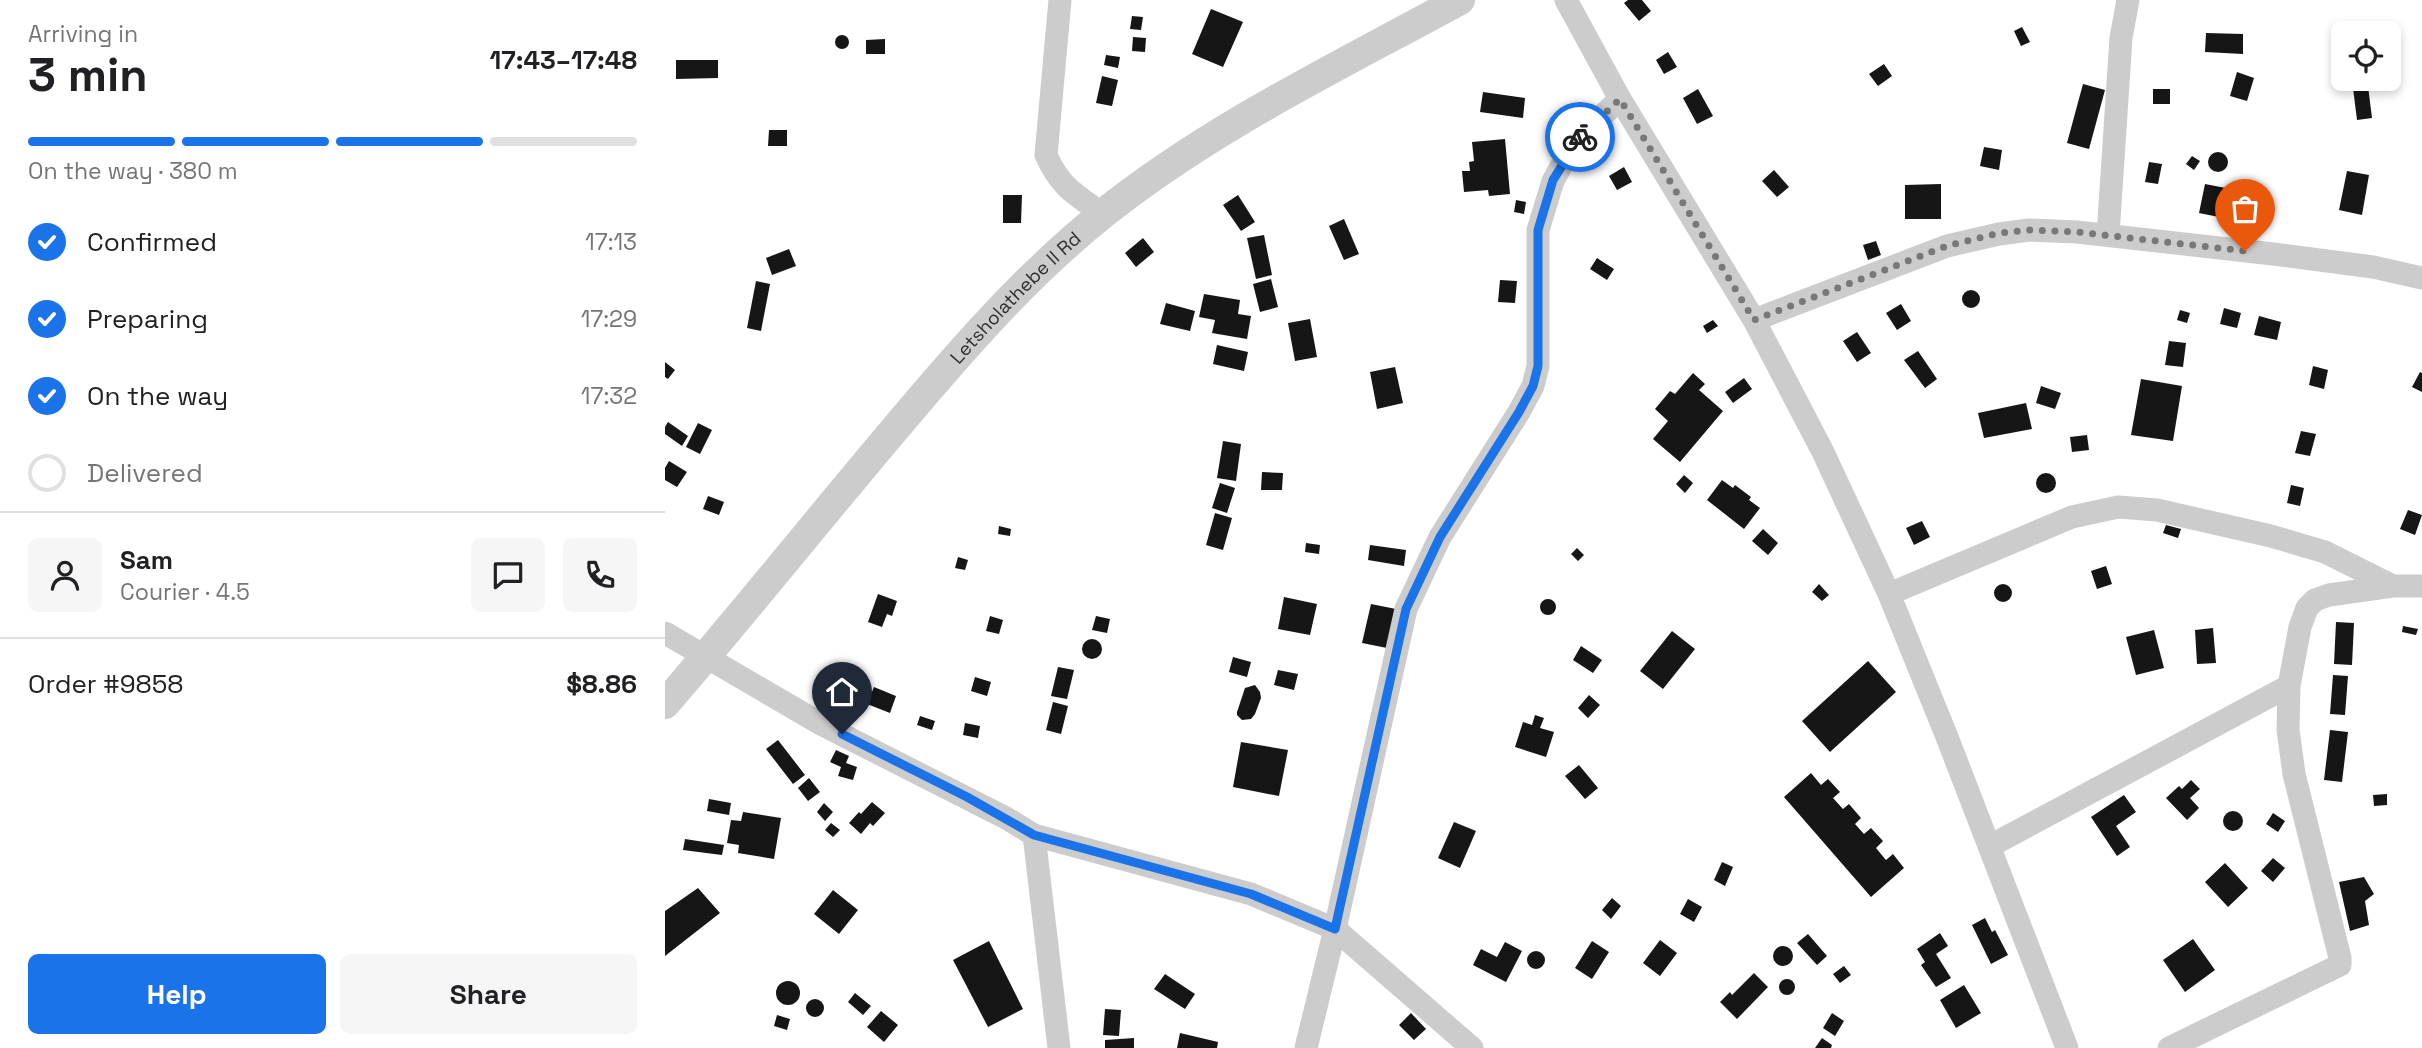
<!DOCTYPE html>
<meta charset="utf-8">
<style>
body{margin:0;font-family:"Space Grotesk",sans-serif;background:#f6f6f6;color:#202124;height:100vh;display:flex;flex-direction:column;font-size:26px;white-space:nowrap}
*{box-sizing:border-box;margin:0}
p{font-size:23px;color:#757577}
.icon{flex:none;width:38px;height:38px;fill:none;stroke:currentColor;stroke-width:2;stroke-linecap:round;stroke-linejoin:round}
.map{position:relative;flex:1;overflow:hidden}
.drawer{display:flex;flex-direction:column;background:#fff;width:665px}
.drawer>*{flex:none}
.fabs{position:absolute;left:1666px;top:21px;display:grid;gap:14px}
.fabs a{display:grid;place-items:center;width:70px;height:70px;border-radius:10px;background:#fff;box-shadow:0 4px 10px #0003;font-size:35px}
.pin{position:absolute;display:grid;place-items:center;width:60px;height:60px;color:#fff;margin:-72px -30px;border-radius:50% 50% 50% 0;rotate:-45deg;box-shadow:0 0 7px #0007}
.pin .icon{rotate:45deg}
.courier{position:absolute;display:grid;place-items:center;width:70px;height:70px;margin:-35px;border:5px solid #1a73e8;border-radius:50%;background:#fff;color:#222;box-shadow:0 2px 9px #0007}
.overview em{font-style:normal;font-weight:700}
.overview div{display:flex;flex-direction:column-reverse}
.overview{display:flex;align-items:center;justify-content:space-between;height:119px;padding:0 28px}
h1{font-size:46px;font-weight:700;line-height:52px}
.bar{display:grid;grid-template-columns:repeat(4,1fr);gap:10px 7px;align-content:center;height:84px;padding:0 28px}
.bar i{height:9px;border-radius:5px;background:#e0e0e0}
.bar .current{background:#1a73e8}
.bar p{grid-column:span 4}
.line{display:flex;align-items:center;gap:18px;padding:0 28px;border-top:2px solid #e0e0e0}
.line div{flex:1}
.round{display:grid;place-items:center;flex:none;width:74px;height:74px;border-radius:10px;background:#f6f6f6}
ol{padding:0 28px;list-style:none}
li{display:flex;align-items:center;gap:21px;height:77px}
li p{margin-inline-start:auto}
li .icon{padding:7px;border-radius:50%;background:#1a73e8;color:#fff;stroke-width:4}
li:last-child{color:#757577}
li i{width:38px;height:38px;border:4px solid #e0e0e0;border-radius:50%}
.cta{display:flex;gap:14px;margin-top:auto;padding:14px 28px}
.cta a{flex:1;height:80px;border-radius:10px;background:#1a73e8;color:#fff;font-size:28px;font-weight:700;line-height:80px;text-align:center}
.cta a+a{background:#f6f6f6;color:#202124}
main{display:flex;flex:1;min-height:0}
.map>svg:first-child{display:block}
.building{fill:#161616}
.lines{fill:none;stroke-linecap:round;stroke-linejoin:round}
.minor{stroke:#ccc;stroke-width:23}
.tertiary{stroke:#ccc;stroke-width:30}
.done{stroke:#787878;stroke-width:7;stroke-dasharray:0 12.6}
.route{stroke:#1a73e8;stroke-width:9}
.labels{text-anchor:middle;stroke-width:7;stroke-linejoin:round;paint-order:stroke}
.street-label{font-size:19px;fill:#2f2f2f;stroke:#fff}
</style>
<main>
<section class="drawer">
<div class="overview"><div><h1>3 min</h1><p>Arriving in</p></div><em>17:43–17:48</em></div>
<div class="bar"><i class="current"></i><i class="current"></i><i class="current"></i><i></i><p>On the way · 380 m</p></div>
<ol>
<li><svg class="icon" aria-label="check" viewBox="0 0 24 24"><path d="M5 12l5 5 9-10"/></svg>Confirmed<p>17:13</p></li>
<li><svg class="icon" aria-label="check" viewBox="0 0 24 24"><path d="M5 12l5 5 9-10"/></svg>Preparing<p>17:29</p></li>
<li><svg class="icon" aria-label="check" viewBox="0 0 24 24"><path d="M5 12l5 5 9-10"/></svg>On the way<p>17:32</p></li>
<li><i></i>Delivered</li>
</ol>
<div class="line" style="height:126px"><a class="round"><svg class="icon" aria-label="person" viewBox="0 0 24 24"><circle cx="12" cy="8" r="4"/><path d="M4 21q1-7 8-7t8 7"/></svg></a><div><b>Sam</b><p>Courier · 4.5</p></div><a class="round"><svg class="icon" aria-label="chat" viewBox="0 0 24 24"><path d="M4 5h16v11H9l-5 4z"/></svg></a><a class="round"><svg class="icon" aria-label="phone" viewBox="0 0 24 24"><path d="M5 4h4l2 5-3 2q2 4 5 5l2-3 5 2v4C11 20 4 13 5 4z"/></svg></a></div>
<div class="line" style="height:91px"><div>Order #9858</div><b>$8.86</b></div>
<div class="cta"><a>Help</a><a>Share</a></div>
</section>
<div class="map">
<svg width="1757" height="1048" viewBox="0 0 1757 1048">
<rect width="100%" height="100%" fill="#fff"/>
<path class="building" d="M963 0H977L986 11 974 21 959 3Z
M546 9 578 22 558 67 527 54Z
M467 16 478 17 476 30 465 29Z
M1357 27 1365 42 1356 46 1349 31Z
M1541 33 1578 34V54L1540 52Z
M170 42a7 7 0 1 1 14 0a7 7 0 1 1-14 0Z
M468 37 481 38 480 52 467 51Z
M220 39V54H201V40Z
M1003 52 1012 67 999 74 991 60Z
M441 55 455 57 453 68 439 65Z
M11 60H53V78L11 79Z
M1219 64 1227 76 1213 86 1204 74Z
M1572 72 1589 78 1582 101 1565 96Z
M437 76 453 80 447 106 431 103Z
M1418 84 1440 90 1424 149 1402 143Z
M1703 86 1707 118 1692 120 1688 88Z
M1033 89 1048 116 1032 124 1018 98Z
M1488 89H1505V104H1488Z
M818 92 860 98 858 118 815 112Z
M104 130H122V146H103Z
M840 139 845 194 824 196 823 190 799 192 797 171H805L804 162 809 161 807 142Z
M1319 147 1337 150 1334 170 1315 166Z
M1543 162a10 10 0 1 1 20 0a10 10 0 1 1-20 0Z
M1527 156 1535 161 1529 170 1521 164Z
M1484 162 1497 164 1493 184 1480 182Z
M959 167 967 182 952 190 944 176Z
M1109 170 1124 187 1112 197 1097 181Z
M1682 171 1704 175 1697 215 1674 210Z
M1276 184V219H1240V185Z
M1540 184 1571 190 1564 219 1534 213Z
M338 195H357L356 223H338Z
M573 195 590 222 576 231 558 205Z
M851 200 861 202 859 214 849 212Z
M679 219 694 254 679 260 664 226Z
M599 235 607 275 591 279 582 238Z
M478 238 489 252 471 267 460 253Z
M1211 241 1216 255 1203 260 1198 245Z
M124 249 131 266 107 275 101 258Z
M932 258 949 269 942 280 925 269Z
M606 279 613 307 595 312 588 284Z
M835 280 852 281 850 303 833 302Z
M91 281 105 284 96 331 82 328Z
M1297 299a9 9 0 1 1 18 0a9 9 0 1 1-18 0Z
M539 294 575 300 573 314 586 316 582 339 547 333 550 320 534 317Z
M501 303 530 311 525 331 495 324Z
M1236 304 1246 321 1232 330 1221 313Z
M1559 308 1576 313 1572 328 1555 324Z
M1515 310 1525 313 1522 323 1512 320Z
M1594 316 1616 322 1612 340 1589 335Z
M645 319 652 357 630 361 623 323Z
M1048 320 1053 326 1042 333 1038 326Z
M1192 332 1206 353 1192 362 1178 341Z
M1504 341 1521 343 1518 367 1500 365Z
M552 345 583 352 579 371 548 364Z
M1253 351 1272 379 1260 388 1239 360Z
M0 362 10 370 3 379 0 377Z
M1648 366 1663 370 1659 389 1644 385Z
M730 367 738 403 712 409 705 372Z
M1755 372 1757 373V392L1747 387Z
M1028 373 1040 384 1034 390 1058 411 1015 462 988 439 1003 421 990 409 1005 391 1010 394Z
M1079 378 1087 389 1068 403 1060 392Z
M1476 379 1517 386 1508 441 1466 435Z
M1376 386 1396 393 1390 409 1371 403Z
M1361 403 1367 429 1319 438 1313 413Z
M3 422 23 436 17 446 0 434V427Z
M33 423 47 430 35 454 21 447Z
M1636 431 1651 434 1645 456 1630 453Z
M1422 435 1424 450 1407 452 1405 437Z
M558 441 576 444 571 481 552 478Z
M4 461 22 472 12 487 0 480V468Z
M597 472 618 473 617 490H596Z
M1371 483a10 10 0 1 1 20 0a10 10 0 1 1-20 0Z
M1019 475 1028 483 1020 493 1011 484Z
M1057 480 1068 488 1070 485 1086 497 1084 500 1095 508 1079 529 1042 500Z
M555 483 570 488 562 513 547 508Z
M1626 485 1639 488 1635 506 1622 503Z
M43 496 59 502 54 515 38 509Z
M1743 510 1757 515 1750 535 1735 529Z
M550 513 567 518 558 550 541 545Z
M1257 521 1265 537 1249 545 1241 528Z
M1501 525 1516 529 1513 538 1498 533Z
M334 526 346 529 345 536 333 534Z
M1098 529 1113 543 1103 555 1087 541Z
M641 543 655 545 654 554 640 552Z
M705 545 741 550 739 566 703 560Z
M912 548 919 555 913 561 906 554Z
M293 557 303 560 300 570 290 568Z
M1441 566 1447 584 1432 589 1426 571Z
M1329 593a9 9 0 1 1 18 0a9 9 0 1 1-18 0Z
M1154 584 1164 595 1157 601 1147 592Z
M213 594 232 601 227 616 222 614 217 627 203 622Z
M619 597 652 604 645 635 613 629Z
M875 607a8 8 0 1 1 16 0a8 8 0 1 1-16 0Z
M706 604 731 609 722 648 697 643Z
M325 616 338 620 334 634 321 631Z
M431 616 445 619 442 633 427 630Z
M1671 622 1689 623 1687 665 1669 664Z
M1738 626 1753 629 1751 635 1737 632Z
M1548 628 1551 663 1532 664 1530 630Z
M1489 630 1499 668 1471 675 1461 637Z
M1007 631 1030 649 998 689 975 671Z
M417 649a10 10 0 1 1 20 0a10 10 0 1 1-20 0Z
M916 646 937 660 928 673 908 660Z
M568 657 586 662 582 677 564 672Z
M1203 661 1231 692 1165 752 1137 721Z
M393 667 409 670 402 699 386 696Z
M613 670 633 674 629 690 609 685Z
M1668 675 1683 676 1680 715 1665 714Z
M310 677 326 682 322 696 306 691Z
M590 685 595 692 596 698 590 714 586 719 577 720 572 715V712L580 688Z
M209 687 231 696 225 713 202 704Z
M924 695 935 705 923 718 913 708Z
M388 702 403 706 396 734 381 730Z
M870 715 879 718 875 728 889 732 881 757 850 747 858 722 867 725Z
M255 716 270 721 267 730 252 725Z
M300 723 315 726 313 738 298 735Z
M1665 730 1683 732 1677 782 1659 780Z
M113 740 140 775 128 784 101 749Z
M576 742 623 750 614 796 568 787Z
M171 750 184 756 181 763 192 767 188 780 173 776 176 767 165 762Z
M914 765 933 788 920 799 900 776Z
M1146 773 1156 785 1163 779 1175 792 1168 798 1178 809 1184 804 1196 818 1190 824 1199 834 1206 828 1218 841 1211 848 1221 860 1228 854 1239 868 1206 897 1119 797Z
M144 778 155 792 143 801 133 788Z
M1526 780 1535 789 1525 798 1534 808 1522 820 1501 798 1514 786 1517 789Z
M1722 794V805L1709 806 1708 795Z
M1459 795 1471 812 1451 826 1465 847 1452 856 1426 817Z
M44 799 66 803 64 815 42 811Z
M207 802 220 813 208 826 205 823 196 834 184 823 194 812 196 814Z
M159 803 168 812 160 821 152 812Z
M1558 821a10 10 0 1 1 20 0a10 10 0 1 1-20 0Z
M78 812 116 818 109 859 73 853 74 845 62 843 66 820 76 821Z
M1608 813 1620 821 1613 832 1601 824Z
M789 822 811 831 795 868 773 858Z
M166 823 175 830 168 837 160 830Z
M20 839 59 845 57 855 18 850Z
M1608 858 1620 868 1608 882 1596 871Z
M1057 862 1068 867 1060 886 1049 880Z
M1560 863 1583 888 1563 907 1540 882Z
M1699 877 1709 894 1700 901 1704 925 1685 931 1674 882Z
M33 888 55 913 0 956V911Z
M168 890 193 910 174 934 149 914Z
M947 898 956 906 946 919 937 910Z
M1023 899 1037 907 1029 922 1015 914Z
M1320 918 1327 932 1330 930 1343 955 1326 964 1307 925Z
M1275 933 1283 946 1271 954 1286 978 1271 987 1256 965 1260 962 1252 949Z
M1143 934 1162 956 1152 965 1132 943Z
M1528 939 1550 970 1520 992 1498 960Z
M995 940 1012 953 995 976 978 963Z
M324 941 358 1009 323 1027 288 960Z
M927 941 944 952 927 979 910 968Z
M840 942 857 951 841 982 808 965 816 949 832 957Z
M1108 956a10 10 0 1 1 20 0a10 10 0 1 1-20 0Z
M862 960a9 9 0 1 1 18 0a9 9 0 1 1-18 0Z
M1179 966 1186 975 1175 983 1168 974Z
M1089 973 1103 987 1072 1019 1055 1002 1065 992 1067 995Z
M500 974 530 994 520 1009 489 989Z
M1114 987a8 8 0 1 1 16 0a8 8 0 1 1-16 0Z
M111 993a12 12 0 1 1 24 0a12 12 0 1 1-24 0Z
M1299 985 1316 1013 1291 1028 1275 1000Z
M190 993 206 1006 198 1015 183 1002Z
M141 1008a9 9 0 1 1 18 0a9 9 0 1 1-18 0Z
M440 1009 456 1010 454 1036 438 1035Z
M216 1011 233 1025 219 1042 202 1027Z
M746 1013 761 1029 749 1040 734 1025Z
M1167 1013 1179 1021 1170 1036 1158 1028Z
M112 1015 125 1019 122 1030 109 1026Z
M515 1033 553 1042 552 1048H512Z
M469 1038V1048H440V1040Z
M1157 1038 1167 1045 1166 1048H1150Z"/>
<g class="lines">
<path class="minor" d="M395 0 381 155C395 187 411 195 438 214
M901 0 955 99 1089 320 1158 452 1224 594 1282 737 1402 1048
M1443 235 1456 38 1463 0
M1089 320 1282 246 1334 234 1364 230 1412 232 1608 254 1708 267 1757 278
M1224 594 1407 517 1453 507 1492 510 1606 536 1660 552 1728 586
M0 633 156 724 341 818 369 835 586 894 670 929 807 1048
M369 835 394 1048
M1325 846 1624 686
M641 1048 670 929 741 609 775 537 854 412 868 386 873 366V230L888 181 910 141 955 99
M1504 1048 1675 965V958L1629 774 1623 730 1624 686 1635 627 1642 608 1650 600 1664 595 1728 586H1757"/>
<path class="tertiary" id="s1" d="M0 704C78 614 152 521 229 430 293 354 360 276 439 213 547 127 674 66 795 0"/>
</g>
<g class="lines">
<path class="done" d="M915 137 955 99 1089 320 1282 246 1334 233 1364 230 1412 232 1580 251"/>
<path class="route" d="M177 734 302 797 369 835 586 894 670 929 741 609 775 537 854 412 868 386 873 366V230L888 180 915 137"/>
</g>
<g class="labels">
<g class="street-label">
<text dy="7" stroke="none"><textPath href="#s1" startOffset="537">Letsholathebe II Rd</textPath></text>
</g>
</g>
</svg>
<div class="fabs">
<a><svg class="icon" aria-label="locate" viewBox="0 0 24 24"><circle cx="12" cy="12" r="6"/><path d="M12 2v4M12 18v4M2 12h4M18 12h4"/></svg></a>
</div>
<div class="pin" style="left:1580px;top:251px;background:#ea580c"><svg class="icon" aria-label="bag" viewBox="0 0 24 24"><path d="M5 8h14l-1 12H6zM9 8a3 3 0 0 1 6 0"/></svg></div>
<div class="pin" style="left:177px;top:734px;background:#1f2937"><svg class="icon" aria-label="home" viewBox="0 0 24 24"><path d="M3 11l9-7 9 7M6 9v11h12V9"/></svg></div>
<div class="courier" style="left:915px;top:137px"><svg class="icon" aria-label="bike" viewBox="0 0 24 24"><circle cx="6" cy="16" r="4"/><circle cx="18" cy="16" r="4"/><path d="M6 16l4-8h5l3 8M10 8l3 8H6M13 5h3"/></svg></div>
</div>
</main>
